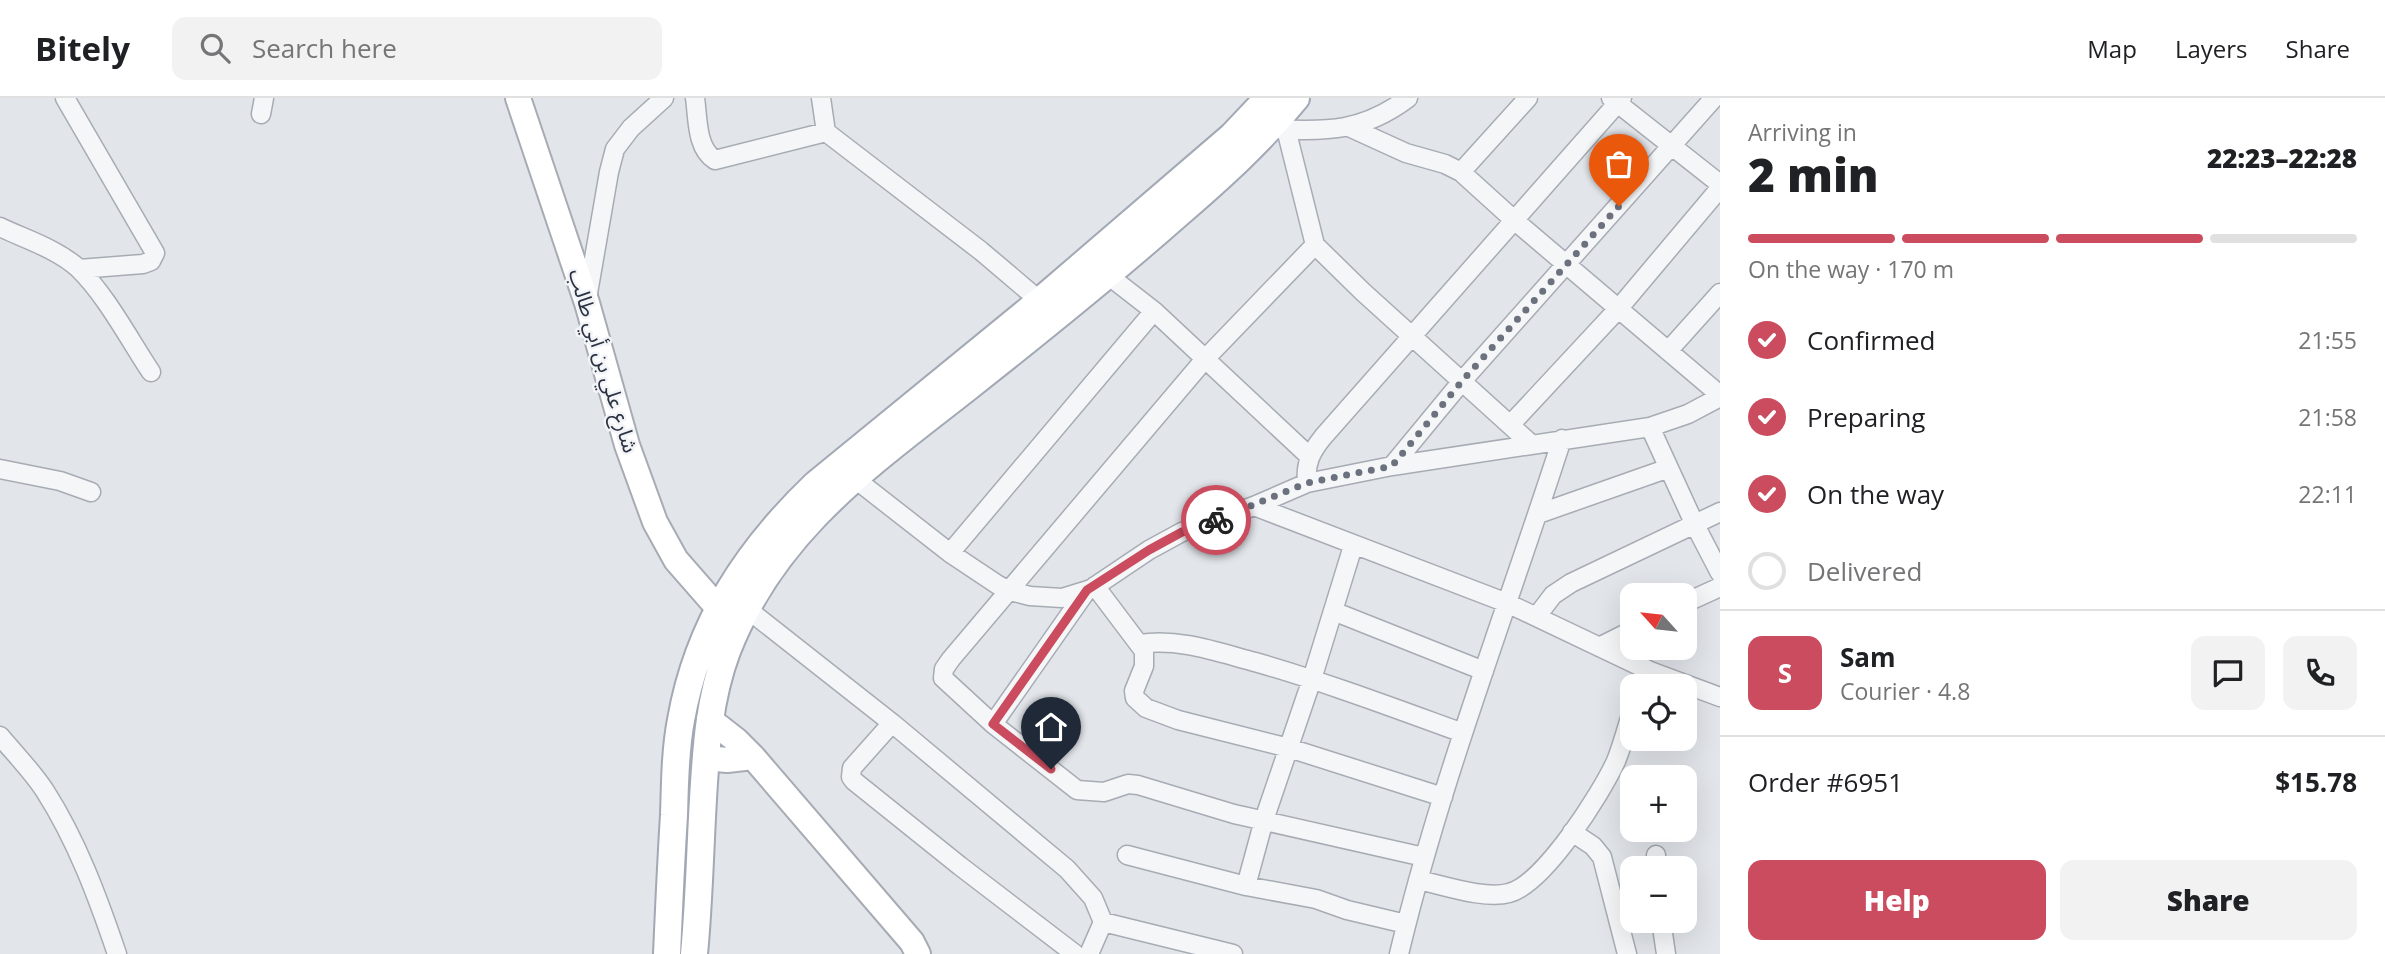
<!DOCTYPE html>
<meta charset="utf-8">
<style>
body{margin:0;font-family:"Open Sans","Noto Sans Arabic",sans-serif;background:#f2f2f2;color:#202124;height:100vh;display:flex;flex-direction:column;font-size:26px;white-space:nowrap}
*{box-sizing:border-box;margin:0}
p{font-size:23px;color:#757577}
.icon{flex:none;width:38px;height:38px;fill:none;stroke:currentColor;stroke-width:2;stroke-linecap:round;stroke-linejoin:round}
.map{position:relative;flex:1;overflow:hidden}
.panel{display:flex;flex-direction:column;background:#fff;width:665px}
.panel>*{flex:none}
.needle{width:46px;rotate:297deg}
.controls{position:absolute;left:1620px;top:485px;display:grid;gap:14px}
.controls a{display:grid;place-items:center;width:77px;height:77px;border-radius:14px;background:#fff;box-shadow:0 7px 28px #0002;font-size:35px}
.pin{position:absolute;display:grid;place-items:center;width:60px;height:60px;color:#fff;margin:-72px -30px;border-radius:50% 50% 50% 0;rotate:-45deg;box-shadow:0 0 7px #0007}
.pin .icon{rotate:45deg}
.courier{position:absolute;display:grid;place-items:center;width:70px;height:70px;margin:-35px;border:5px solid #ca4c5e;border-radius:50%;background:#fff;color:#222;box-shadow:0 2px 9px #0007}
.head em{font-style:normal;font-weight:800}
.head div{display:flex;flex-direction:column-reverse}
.head{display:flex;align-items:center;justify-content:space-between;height:119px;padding:0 28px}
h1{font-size:46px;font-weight:800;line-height:52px}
.bar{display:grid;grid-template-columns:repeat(4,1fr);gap:10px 7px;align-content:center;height:84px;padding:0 28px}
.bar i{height:9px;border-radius:5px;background:#e0e0e0}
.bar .current{background:#ca4c5e}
.bar p{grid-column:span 4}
.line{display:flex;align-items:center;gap:18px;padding:0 28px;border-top:2px solid #e0e0e0}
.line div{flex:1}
.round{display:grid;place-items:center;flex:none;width:74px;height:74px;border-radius:14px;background:#f2f2f2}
ol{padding:0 28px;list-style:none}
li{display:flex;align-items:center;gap:21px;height:77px}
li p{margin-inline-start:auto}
li .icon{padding:7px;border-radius:50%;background:#ca4c5e;color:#fff;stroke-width:4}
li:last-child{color:#757577}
li i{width:38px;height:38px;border:4px solid #e0e0e0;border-radius:50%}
.cta{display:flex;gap:14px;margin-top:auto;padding:14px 28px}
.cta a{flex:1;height:80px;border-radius:14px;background:#ca4c5e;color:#fff;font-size:28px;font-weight:800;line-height:80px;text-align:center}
.cta a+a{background:#f2f2f2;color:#202124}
header{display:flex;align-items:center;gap:42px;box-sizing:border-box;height:98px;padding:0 35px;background:#fff;border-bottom:2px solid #e0e0e0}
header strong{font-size:33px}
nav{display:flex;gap:38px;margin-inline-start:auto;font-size:24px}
.search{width:490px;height:63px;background:#f2f2f2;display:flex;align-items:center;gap:18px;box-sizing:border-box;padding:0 24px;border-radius:14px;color:#757577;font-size:26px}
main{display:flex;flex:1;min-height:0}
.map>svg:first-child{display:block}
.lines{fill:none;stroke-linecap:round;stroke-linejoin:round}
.street-casing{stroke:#a7acb4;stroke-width:21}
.secondary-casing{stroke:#a7acb4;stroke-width:28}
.primary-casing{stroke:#a2a9b5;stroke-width:30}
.street{stroke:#f5f6f8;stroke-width:18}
.secondary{stroke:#fff;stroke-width:24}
.primary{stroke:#fff;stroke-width:26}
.done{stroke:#6b717d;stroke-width:7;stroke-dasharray:0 12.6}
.route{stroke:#ca4c5e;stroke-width:9}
.labels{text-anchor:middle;stroke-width:5;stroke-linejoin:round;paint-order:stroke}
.street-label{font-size:21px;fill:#2b3342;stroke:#f2f4f7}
</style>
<header>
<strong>Bitely</strong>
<div class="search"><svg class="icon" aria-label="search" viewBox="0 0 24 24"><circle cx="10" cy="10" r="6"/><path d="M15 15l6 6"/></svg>Search here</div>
<nav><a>Map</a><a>Layers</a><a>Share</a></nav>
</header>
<main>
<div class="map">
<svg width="1720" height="856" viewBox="0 0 1720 856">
<rect width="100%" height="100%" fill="#e2e5ea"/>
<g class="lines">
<defs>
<path id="street" d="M65 0 155 155 151 163 143 166 79 171
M695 0C698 20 696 50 715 62L826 34
M821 0 826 34 981 153 1040 203
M1611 0 1720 86
M261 16 264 0
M1349 29 1406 55 1445 66 1461 74 1514 122 1720 297
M1275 31C1328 34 1364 33 1408 0
M1286 31 1315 147 1363 194 1531 346
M1461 74 1528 0
M0 129C25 141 57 151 78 170 106 197 129 241 151 274
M1315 147 1205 261 951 561 944 571 943 580 993 626 1077 692 1104 694 1128 686 1138 687 1234 716 1424 759
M587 201 609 74 615 51 631 30 664 0
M1154 213 1309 358
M1668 253 1720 195
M1511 326 1619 210 1720 90
M1650 329 1695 427 1720 475
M1392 368 1463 282 1714 0
M0 371 60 383 91 394
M854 380 950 455 998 487 1010 493 1030 498 1062 500 1091 491 1149 452 1182 434 1254 408 1307 385 1392 368 1650 329 1688 316 1720 299
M1307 385C1305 365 1311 354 1323 339L1622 0
M1254 408 1507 505 1650 573 1720 599
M1538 416 1669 370
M950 455 1154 213 1109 178
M1095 488 1144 553V568L1134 593 1135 600 1146 610 1178 622 1289 650 1443 699
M1685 505 1720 489
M746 510 892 625 1067 771 1093 800 1103 824
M1333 513 1484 573
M1537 518 1553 497 1571 485 1720 414
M1140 546C1179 540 1217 554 1255 564 1325 584 1394 610 1463 635
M1599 549 1633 532
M892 625 852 670 851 679 854 683 960 768 1075 856
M993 626 1087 492
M0 638C15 656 32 673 45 693 77 743 98 800 117 856
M1572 734 1593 748 1602 759 1627 856
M1127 757 1246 788 1316 801 1347 812 1406 826
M1656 757 1657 770
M1418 782C1443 787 1485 802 1509 795 1544 786 1601 696 1616 663 1623 646 1627 628 1633 611
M1246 788 1264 722 1312 581 1353 448
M1661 822 1666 856
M1089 856 1103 824 1233 856
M1399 856C1441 681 1507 512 1562 341"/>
<path id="secondary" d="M518 0 587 205 627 347 655 424 676 462 718 510
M709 621 736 642 753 659 912 844 918 856
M705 660 727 662 753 659"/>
<path id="primary" d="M667 856C669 810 671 764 674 717 675 686 675 653 681 622 698 526 747 452 816 386L1040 203 1232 38 1268 0
M694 856C699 804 700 752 703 701 706 650 709 601 727 553 774 432 869 367 967 290 1038 234 1109 177 1177 117 1220 80 1260 44 1296 0"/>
</defs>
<use href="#street" class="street-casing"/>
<use href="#secondary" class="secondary-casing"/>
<use href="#primary" class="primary-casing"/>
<use href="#street" class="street"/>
<use href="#secondary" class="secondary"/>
<use href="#primary" class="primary"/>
</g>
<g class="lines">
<path class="done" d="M1216 422 1307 385 1392 368 1463 282 1619 108"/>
<path class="route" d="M1051 671 993 626 1087 492 1149 452 1182 434 1216 422"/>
</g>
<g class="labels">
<g class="street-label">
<text transform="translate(603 263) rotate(73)" y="7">شارع علي بن أبي طالب</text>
</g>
</g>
</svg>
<div class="controls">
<a><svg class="needle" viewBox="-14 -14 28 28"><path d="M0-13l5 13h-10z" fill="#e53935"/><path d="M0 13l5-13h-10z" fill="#757577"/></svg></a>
<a><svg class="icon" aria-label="locate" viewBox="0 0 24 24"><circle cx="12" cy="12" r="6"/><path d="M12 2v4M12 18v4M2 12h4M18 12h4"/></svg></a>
<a>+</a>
<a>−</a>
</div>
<div class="pin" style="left:1619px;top:108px;background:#ea580c"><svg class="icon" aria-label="bag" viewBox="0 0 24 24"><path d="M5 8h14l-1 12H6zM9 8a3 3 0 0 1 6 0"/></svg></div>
<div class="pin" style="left:1051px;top:671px;background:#1f2937"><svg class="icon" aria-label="home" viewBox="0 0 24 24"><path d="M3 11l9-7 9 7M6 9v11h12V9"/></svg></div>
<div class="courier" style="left:1216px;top:422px"><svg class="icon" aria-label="bike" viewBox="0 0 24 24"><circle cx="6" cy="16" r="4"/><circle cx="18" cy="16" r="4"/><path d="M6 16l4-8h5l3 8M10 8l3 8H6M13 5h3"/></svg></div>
</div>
<section class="panel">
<div class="head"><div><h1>2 min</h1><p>Arriving in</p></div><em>22:23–22:28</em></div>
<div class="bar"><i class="current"></i><i class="current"></i><i class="current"></i><i></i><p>On the way · 170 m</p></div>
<ol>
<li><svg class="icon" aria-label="check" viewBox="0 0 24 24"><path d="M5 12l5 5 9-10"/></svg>Confirmed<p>21:55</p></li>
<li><svg class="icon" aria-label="check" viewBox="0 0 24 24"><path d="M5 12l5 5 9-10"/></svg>Preparing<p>21:58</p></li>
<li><svg class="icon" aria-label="check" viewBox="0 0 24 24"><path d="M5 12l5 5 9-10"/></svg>On the way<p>22:11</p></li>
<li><i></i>Delivered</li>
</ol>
<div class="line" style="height:126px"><b class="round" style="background:#ca4c5e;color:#fff">S</b><div><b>Sam</b><p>Courier · 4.8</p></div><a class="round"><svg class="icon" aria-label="chat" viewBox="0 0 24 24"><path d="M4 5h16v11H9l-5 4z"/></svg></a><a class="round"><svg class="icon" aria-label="phone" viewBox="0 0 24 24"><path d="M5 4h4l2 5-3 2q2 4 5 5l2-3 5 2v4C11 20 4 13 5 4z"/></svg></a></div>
<div class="line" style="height:91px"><div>Order #6951</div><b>$15.78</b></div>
<div class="cta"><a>Help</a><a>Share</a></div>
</section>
</main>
